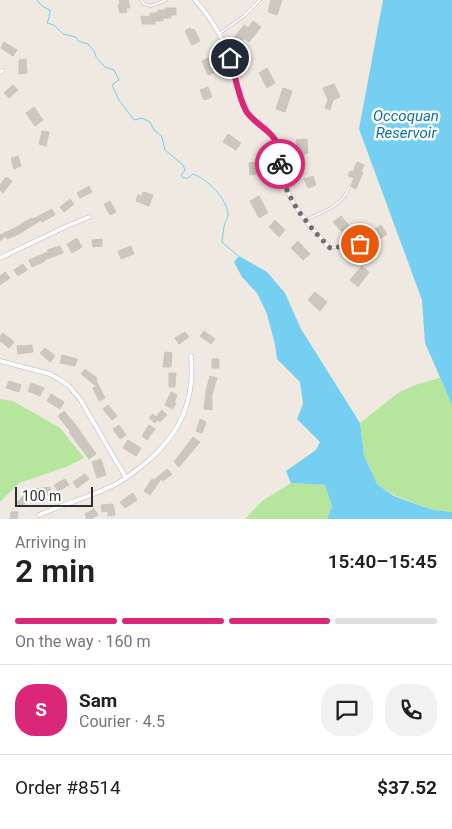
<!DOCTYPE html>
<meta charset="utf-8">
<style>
body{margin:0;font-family:Roboto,sans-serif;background:#f2f2f2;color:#202124;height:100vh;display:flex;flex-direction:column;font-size:19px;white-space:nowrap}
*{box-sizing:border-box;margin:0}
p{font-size:16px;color:#757577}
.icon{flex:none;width:28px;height:28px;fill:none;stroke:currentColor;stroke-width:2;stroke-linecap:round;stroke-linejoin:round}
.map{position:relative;height:519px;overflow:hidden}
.drawer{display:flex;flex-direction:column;background:#fff;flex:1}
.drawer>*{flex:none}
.scale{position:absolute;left:15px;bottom:12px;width:78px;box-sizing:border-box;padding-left:5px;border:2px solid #2e2e2e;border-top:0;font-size:14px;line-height:18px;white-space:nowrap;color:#2e2e2e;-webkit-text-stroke:4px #fff;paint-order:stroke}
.pin{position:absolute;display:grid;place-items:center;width:42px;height:42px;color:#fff;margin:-21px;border:2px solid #fff;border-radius:50%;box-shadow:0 1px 5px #0007}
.courier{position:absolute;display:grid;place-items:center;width:50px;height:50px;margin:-25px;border:4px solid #db2777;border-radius:50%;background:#fff;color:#222;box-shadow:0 1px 6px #0007}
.headline em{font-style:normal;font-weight:600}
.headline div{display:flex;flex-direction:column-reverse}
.headline{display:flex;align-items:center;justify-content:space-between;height:85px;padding:0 15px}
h1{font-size:32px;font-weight:600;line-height:38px}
.bar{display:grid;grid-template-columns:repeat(4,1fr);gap:8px 5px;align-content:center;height:60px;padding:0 15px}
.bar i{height:6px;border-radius:4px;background:#e0e0e0}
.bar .active{background:#db2777}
.bar p{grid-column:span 4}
.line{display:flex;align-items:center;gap:12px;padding:0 15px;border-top:1px solid #e0e0e0}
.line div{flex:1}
.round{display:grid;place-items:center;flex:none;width:52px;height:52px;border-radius:20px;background:#f2f2f2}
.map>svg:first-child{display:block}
.green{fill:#b6e59e}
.water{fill:#75cff0}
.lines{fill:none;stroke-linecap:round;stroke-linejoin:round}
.stream{stroke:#75cff0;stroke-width:1}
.building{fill:#cbc7bf;stroke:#cbc5ba}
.service-casing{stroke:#b4b7c1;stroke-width:3}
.minor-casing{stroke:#b4b7c1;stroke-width:5}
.service{stroke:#fff;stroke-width:2}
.minor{stroke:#fff;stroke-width:4}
.done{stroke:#726f6d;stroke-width:5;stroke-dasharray:0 9}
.route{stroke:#db2777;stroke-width:6}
.labels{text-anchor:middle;stroke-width:5;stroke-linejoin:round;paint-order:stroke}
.water-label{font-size:15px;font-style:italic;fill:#0d6fa3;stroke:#fff}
</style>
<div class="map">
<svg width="452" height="519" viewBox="0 0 452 519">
<rect width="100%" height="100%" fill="#efe9e1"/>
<path class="green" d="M440 378 452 405V512L433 510 394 495 377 484 364 455 360 423 398 393 415 385Z
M0 399 13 401 60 428 84 458 66 467 19 483 0 502Z
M291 483 325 485 332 507 327 519H245L262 501Z"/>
<path class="water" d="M383 0H452V405L425 343 422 300 359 129Z
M239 256 267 272 285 293 301 329 360 423 364 455 377 484 394 496 433 510 452 512V519H327L332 507 325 485 291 483 286 471 316 450 320 442 297 419 303 404 300 382 277 359 275 344 267 314 257 293 242 277 234 262Z"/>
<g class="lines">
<path class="stream" d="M37 0 42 6 50 10 49 18 47 23 54 25 63 34 76 37 78 41 88 44 94 51 96 57 105 67 114 70 119 80 112 85 119 100 134 120 142 118 150 122 154 130 162 137 165 150 183 165 185 170 181 175 183 178H188L193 174C207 179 228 199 228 215 228 218 225 223 224 226 223 231 223 237 222 242L238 256"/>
</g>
<path class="building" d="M119 0H128L130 8H126L127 12 120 13 118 5 120 4Z
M271 0H282L277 15 268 12Z
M165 8H176V15H170L171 18H163V21H155V24H142L141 16 150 17V13H157L158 10H165Z
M253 21 261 27 249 42 244 38 239 44 233 39 244 25 248 28Z
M190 28 191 30 194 29 200 41 192 45 185 31Z
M4 42 17 50 13 56 1 48Z
M211 57 217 71 208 75 202 61Z
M26 59 27 73 19 74V60Z
M267 68 275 83 267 88 259 73Z
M334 84 340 97 333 100 330 110 325 108 328 100 323 88Z
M13 85 18 90 9 98 4 93Z
M208 87 212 97 204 100 200 90Z
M283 88 292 91 285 112 276 109Z
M34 107 43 120 35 126 26 113Z
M42 131 49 132 46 146 39 144Z
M228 134 241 143 236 150 223 142Z
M307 139 308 153 304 154V158H298L296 140Z
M18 156 21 166 14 169 11 158Z
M258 162 259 172H256V174L250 175 249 163Z
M357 162 364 165 361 172H363L356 189 352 187 351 185 354 178 348 176 350 171 353 172Z
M313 176 316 185 308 188 304 179Z
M6 177 12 181 3 193 0 190V185Z
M89 186 92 192 80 198 77 193Z
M143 192 153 195 149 206 136 201 138 195 142 196Z
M259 196 268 213 259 218 250 201Z
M70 199 74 204 64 212 60 207Z
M110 201 116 212 110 215 104 204Z
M52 209 55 215 42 222 41 220 19 234 7 239 6 236 0 241V235L21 225V224L32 218 33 219Z
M341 216 351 228 344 234 333 222Z
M275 220 285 230 279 237 269 227Z
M381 225 387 234 378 240 372 231Z
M77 238 82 247 72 253 67 244Z
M102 239V246L93 247 92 240Z
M298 241 310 254 303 260 291 248Z
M60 246 63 253 44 260 45 261 32 267 29 260 48 252 47 250Z
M131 246 134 254 121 259 118 251Z
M23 264 27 270 18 276 14 270Z
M362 266 369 272 358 287 350 280Z
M5 272 10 278 0 285V276Z
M315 292 327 302 320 311 308 300Z
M204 331 215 339 211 344 200 336Z
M185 332 189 337 179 344 175 338Z
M3 333 14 342 9 348 0 341V337Z
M32 345 33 352 18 354 17 346Z
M45 348 55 356 50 362 40 353Z
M165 352 172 353 171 367H163Z
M62 355 77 359 75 366 60 363Z
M212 359H219V368H212Z
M85 369 97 378 96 380 105 398 99 401 93 388 96 386 81 374Z
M169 373H176L175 387H169Z
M210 376 217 378 211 398H212V410L204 409 206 391Z
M9 381 21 385 19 392 6 388Z
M31 383 44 388 40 396 28 391Z
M171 392 177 395 174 403H176L173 409 165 405Z
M51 394 64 402 60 409 47 401Z
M108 405 117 416 112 420 103 409Z
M162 410 167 415 160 422 158 420 155 423 149 418 153 414 156 417Z
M64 411 75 424 96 454 89 459 69 432 70 431 58 416Z
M200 419 206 422 202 433 196 431Z
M119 425 126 435 120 439 113 429Z
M149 425 155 429 147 440 142 436Z
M193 437 200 442 179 467 174 462Z
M128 440 141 448 136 456 123 448Z
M101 459 106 475 97 478 92 462Z
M167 469 172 474 163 481 161 479 150 495 144 491 152 479 154 480Z
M85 474 89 479 77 488 73 482Z
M65 479 69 485 58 491 54 485Z
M50 487 51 494 37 496 36 489Z
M26 492 31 496 22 507 17 503Z
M133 493 137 500 125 508 120 502Z
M113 504 115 515 108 516V511L102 512 101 505Z
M94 509 98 515 91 519H87L85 514Z
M11 512H18L17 519H10Z"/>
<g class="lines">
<defs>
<path id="service" d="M141 0 144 4 151 6 166 0
M219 34 244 16 260 0
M305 220C321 213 344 205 349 187
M330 248 370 243"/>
<path id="minor" d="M195 0C213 20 226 43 233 69 237 83 239 100 248 112 256 125 273 131 278 146 282 156 280 168 283 179 291 206 311 228 330 248
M0 72 2 71
M0 258 65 227 89 217
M0 361 50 374 59 379 68 385 80 399 126 478
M39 515C64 504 90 497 114 485 126 479 137 470 148 461 181 432 195 400 191 356"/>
</defs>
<use href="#service" class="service-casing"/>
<use href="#minor" class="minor-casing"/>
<use href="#service" class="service"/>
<use href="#minor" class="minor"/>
</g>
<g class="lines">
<path class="done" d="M280 164C284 198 307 224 330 248L360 244"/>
<path class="route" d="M230 58C235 75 238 95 246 111 254 124 272 130 278 145 280 151 280 158 280 164"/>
</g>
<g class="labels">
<g class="water-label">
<text x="406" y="121">Occoquan<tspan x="406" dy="17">Reservoir</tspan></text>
</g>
</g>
</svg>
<div class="scale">100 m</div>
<div class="pin" style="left:360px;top:244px;background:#ea580c"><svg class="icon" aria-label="bag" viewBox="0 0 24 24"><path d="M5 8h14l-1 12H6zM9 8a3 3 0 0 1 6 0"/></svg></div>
<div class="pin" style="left:230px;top:58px;background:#1f2937"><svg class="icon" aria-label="home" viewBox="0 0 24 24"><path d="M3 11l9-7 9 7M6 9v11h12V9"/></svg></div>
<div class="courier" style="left:280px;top:164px"><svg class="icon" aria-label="bike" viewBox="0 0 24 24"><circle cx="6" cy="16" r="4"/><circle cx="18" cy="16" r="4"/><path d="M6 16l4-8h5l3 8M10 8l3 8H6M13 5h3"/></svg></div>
</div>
<section class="drawer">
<div class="headline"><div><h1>2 min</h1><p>Arriving in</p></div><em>15:40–15:45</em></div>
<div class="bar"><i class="active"></i><i class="active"></i><i class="active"></i><i></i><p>On the way · 160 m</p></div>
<div class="line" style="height:90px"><b class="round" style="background:#db2777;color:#fff">S</b><div><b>Sam</b><p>Courier · 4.5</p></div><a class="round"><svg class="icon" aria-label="chat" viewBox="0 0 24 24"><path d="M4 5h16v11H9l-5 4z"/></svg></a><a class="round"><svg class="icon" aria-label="phone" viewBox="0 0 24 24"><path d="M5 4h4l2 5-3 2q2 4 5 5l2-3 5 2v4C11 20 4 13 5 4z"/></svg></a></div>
<div class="line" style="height:65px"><div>Order #8514</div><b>$37.52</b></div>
</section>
